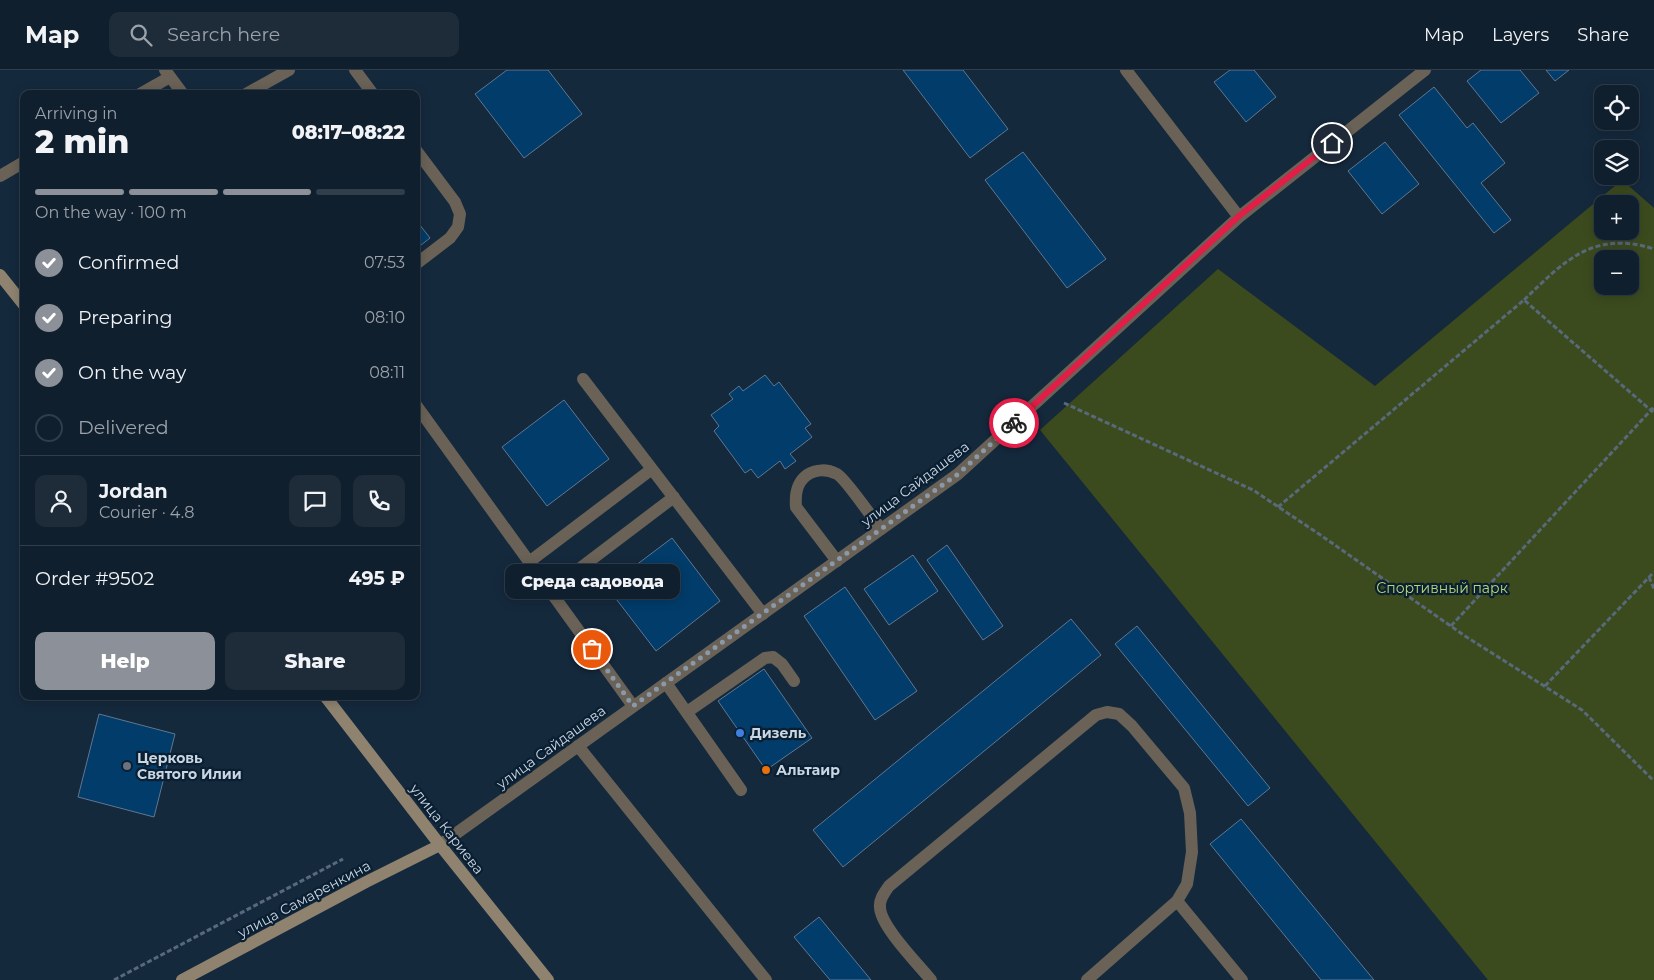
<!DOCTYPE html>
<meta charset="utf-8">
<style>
body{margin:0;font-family:Montserrat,sans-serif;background:#1e2c3a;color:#f1f3f6;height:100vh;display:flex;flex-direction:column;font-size:19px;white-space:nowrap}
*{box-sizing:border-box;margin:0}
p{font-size:16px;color:#9ca2aa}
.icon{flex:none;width:28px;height:28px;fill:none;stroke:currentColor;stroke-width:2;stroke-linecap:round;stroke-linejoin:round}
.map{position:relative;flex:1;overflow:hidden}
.drawer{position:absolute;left:20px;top:20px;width:400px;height:610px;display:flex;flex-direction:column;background:#101f2e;border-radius:10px;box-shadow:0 2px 12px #0003,0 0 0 1px #303d4a}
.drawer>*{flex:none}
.controls{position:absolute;left:1594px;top:15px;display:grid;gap:10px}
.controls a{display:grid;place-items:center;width:45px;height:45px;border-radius:10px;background:#101f2e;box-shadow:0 2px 12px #0003,0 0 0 1px #303d4a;font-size:25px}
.pin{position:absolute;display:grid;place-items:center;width:42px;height:42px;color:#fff;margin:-21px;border:2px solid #fff;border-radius:50%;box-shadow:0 1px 5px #0007}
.courier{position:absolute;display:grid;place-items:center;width:50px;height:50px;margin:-25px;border:4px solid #e11d48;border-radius:50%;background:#fff;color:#222;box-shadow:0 1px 6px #0007}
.bubble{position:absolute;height:35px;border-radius:10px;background:#101f2e;box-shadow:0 2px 12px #0003,0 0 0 1px #303d4a;font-size:16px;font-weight:800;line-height:35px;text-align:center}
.headline em{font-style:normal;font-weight:800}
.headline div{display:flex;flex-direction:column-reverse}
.headline{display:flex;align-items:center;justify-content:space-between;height:85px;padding:0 15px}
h1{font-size:32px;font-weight:800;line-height:38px}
.bar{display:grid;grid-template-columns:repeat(4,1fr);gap:8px 5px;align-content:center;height:60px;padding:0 15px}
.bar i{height:6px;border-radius:4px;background:#303d4a}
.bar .current{background:#8c9099}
.bar p{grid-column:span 4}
.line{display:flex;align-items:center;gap:12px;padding:0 15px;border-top:1px solid #303d4a}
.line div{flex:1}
.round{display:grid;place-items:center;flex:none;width:52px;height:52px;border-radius:10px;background:#1e2c3a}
ol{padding:0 15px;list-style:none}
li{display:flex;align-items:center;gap:15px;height:55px}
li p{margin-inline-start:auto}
li .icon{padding:5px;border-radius:50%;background:#8c9099;color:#fff;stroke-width:4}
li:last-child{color:#9ca2aa}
li i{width:28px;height:28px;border:2px solid #303d4a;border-radius:50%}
.primary-button{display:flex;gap:10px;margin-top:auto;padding:10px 15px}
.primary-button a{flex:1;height:58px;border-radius:10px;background:#8c9099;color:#fff;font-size:20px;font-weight:800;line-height:58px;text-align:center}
.primary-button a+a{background:#1e2c3a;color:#f1f3f6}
header{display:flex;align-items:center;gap:30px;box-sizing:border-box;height:70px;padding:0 25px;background:#101f2e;border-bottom:1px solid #303d4a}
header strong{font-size:24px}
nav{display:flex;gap:28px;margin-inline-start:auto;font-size:18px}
.search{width:350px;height:45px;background:#1e2c3a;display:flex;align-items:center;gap:12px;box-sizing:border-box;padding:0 18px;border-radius:10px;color:#9ca2aa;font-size:19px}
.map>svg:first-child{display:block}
.green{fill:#3c4b1e;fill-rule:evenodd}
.building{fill:#013c6a;stroke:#60778f}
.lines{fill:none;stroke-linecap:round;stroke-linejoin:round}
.path{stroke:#58697b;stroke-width:3;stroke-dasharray:5 2.5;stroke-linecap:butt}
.lane{stroke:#6a6256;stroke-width:12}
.street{stroke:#6a6256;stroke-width:12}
.secondary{stroke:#8f8370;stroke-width:12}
.done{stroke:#8a99a9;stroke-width:5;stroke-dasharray:0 9}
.route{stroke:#e11d48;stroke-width:6}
.shop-dot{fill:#3f7fe0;stroke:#0b1f32;stroke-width:2}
.worship-dot{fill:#6b7280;stroke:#0b1f32;stroke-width:2}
.food-dot{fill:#e8710a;stroke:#0b1f32;stroke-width:2}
.labels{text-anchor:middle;stroke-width:4.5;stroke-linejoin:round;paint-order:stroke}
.street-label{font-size:14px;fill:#c9d6e3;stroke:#0b1f32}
.park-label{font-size:14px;fill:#b5d777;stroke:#0b1f32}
.poi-label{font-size:14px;font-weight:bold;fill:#c9d6e3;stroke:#0b1f32;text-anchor:start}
</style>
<header>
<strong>Map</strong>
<div class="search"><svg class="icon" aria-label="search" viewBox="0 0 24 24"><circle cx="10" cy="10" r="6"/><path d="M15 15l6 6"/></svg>Search here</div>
<nav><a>Map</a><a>Layers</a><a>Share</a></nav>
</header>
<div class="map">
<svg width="1654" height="910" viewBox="0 0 1654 910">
<rect width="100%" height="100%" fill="#15293d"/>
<path class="green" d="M1622 110 1654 138V910H1488L1040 360 1218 199 1375 316ZM1602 134H1630V161H1602ZM1602 189H1630V216H1602Z"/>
<path class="building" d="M507 0H548L582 44 524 88 475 24Z
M903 0H963L1008 59 970 88Z
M1230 0H1254L1276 27 1246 52 1214 12Z
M1481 0H1520L1539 23 1501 53 1467 11Z
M1546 0H1569L1555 11Z
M1434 17 1467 58 1473 53 1505 93 1481 113 1511 150 1494 163 1399 45Z
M1385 72 1419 114 1382 144 1348 101Z
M1023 82 1106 189 1067 218 985 110Z
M416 150 430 168 416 179Z
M765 305 774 316 779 312 811 354 805 358 812 367 790 384 796 391 785 399 780 391 758 408 751 399 745 403 714 361 719 356 711 345 733 329 729 324 739 316 743 321Z
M564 330 609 389 547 436 502 377Z
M672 468 720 531 656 581 607 517Z
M947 475 1003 556 983 570 927 490Z
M913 485 938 521 889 555 864 519Z
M845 517 917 621 875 650 804 546Z
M1071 549 1101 585 843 797 813 760Z
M1137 556 1270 718 1248 736 1115 574Z
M764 599 812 668 766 700 718 631Z
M99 644 175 664 154 747 78 727Z
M1241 749 1374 910H1321L1210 774Z
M819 847 871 910H830L794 867Z"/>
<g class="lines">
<path class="path" d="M1524 230C1565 190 1594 160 1654 179
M1064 333 1253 420 1319 464 1465 566 1582 640 1654 711
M1278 437 1524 230 1654 343
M1649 507 1654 519
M1451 556 1654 337
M1545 616 1654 502
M114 910 343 789"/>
<path class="lane" d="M165 0 183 24
M355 0 373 24
M140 24 170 7
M246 24 289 0
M416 80 455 132 460 144 458 157 450 168 416 194
M0 106 24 92
M583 309 763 544
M416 335 633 636
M837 491 796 437C795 425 796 413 807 405 816 399 827 399 837 404 845 408 873 449 881 459
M529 492 652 399
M550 521 674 427
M666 613 741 720
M687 642 765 588 773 587 782 594 794 611
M578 676 766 910
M1177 831 1242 910
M931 910C919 895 880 856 880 837 879 829 885 822 889 816L1096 645 1107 642 1119 644 1132 656 1184 718 1190 743 1192 782 1187 814 1177 831 1087 910"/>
<path class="street" d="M1126 0 1239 147
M440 775 958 404 1239 147 1425 0"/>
<path class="secondary" d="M0 205 24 235
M325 626 440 775 548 910
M182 910 366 812 440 775"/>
</g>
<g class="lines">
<path class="done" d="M592 579 633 636 958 404 1014 353"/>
<path class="route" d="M1014 353 1239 146 1332 73"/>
</g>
<circle class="shop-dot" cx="740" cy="663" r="5"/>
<circle class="worship-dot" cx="127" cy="696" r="5"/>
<circle class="food-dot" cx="766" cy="700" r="5"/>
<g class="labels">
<g class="street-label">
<text transform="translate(915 414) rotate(-37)" y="5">улица Сайдашева</text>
<text transform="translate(551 677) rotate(-36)" y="5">улица Сайдашева</text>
<text transform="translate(447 759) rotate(52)" y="5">улица Кариева</text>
<text transform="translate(304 829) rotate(-28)" y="5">улица Самаренкина</text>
</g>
<g class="park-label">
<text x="1442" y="523">Спортивный парк</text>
</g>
<g class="poi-label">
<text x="750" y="668">Дизель</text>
<text x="137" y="693">Церковь<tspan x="137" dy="16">Святого Илии</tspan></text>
<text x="776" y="705">Альтаир</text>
</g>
</g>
</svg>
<div class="controls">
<a><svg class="icon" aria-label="locate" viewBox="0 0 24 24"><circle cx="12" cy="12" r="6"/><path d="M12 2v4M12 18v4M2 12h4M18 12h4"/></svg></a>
<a><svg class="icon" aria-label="layers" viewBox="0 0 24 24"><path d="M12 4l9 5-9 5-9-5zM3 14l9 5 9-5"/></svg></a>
<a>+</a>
<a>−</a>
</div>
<div class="pin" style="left:592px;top:579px;background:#ea580c"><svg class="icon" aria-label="bag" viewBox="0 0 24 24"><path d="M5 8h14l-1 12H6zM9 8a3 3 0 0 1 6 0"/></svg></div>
<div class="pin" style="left:1332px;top:73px;background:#1f2937"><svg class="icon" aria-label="home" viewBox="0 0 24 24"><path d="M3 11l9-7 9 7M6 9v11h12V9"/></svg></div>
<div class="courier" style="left:1014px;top:353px"><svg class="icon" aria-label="bike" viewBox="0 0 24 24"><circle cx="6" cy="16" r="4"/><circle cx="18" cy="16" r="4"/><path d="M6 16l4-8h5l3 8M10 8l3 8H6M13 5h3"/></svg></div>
<div class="bubble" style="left:505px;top:494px;width:175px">Среда садовода</div>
<section class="drawer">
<div class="headline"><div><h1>2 min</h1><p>Arriving in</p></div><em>08:17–08:22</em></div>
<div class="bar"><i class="current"></i><i class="current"></i><i class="current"></i><i></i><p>On the way · 100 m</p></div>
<ol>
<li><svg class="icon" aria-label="check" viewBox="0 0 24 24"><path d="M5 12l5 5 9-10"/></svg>Confirmed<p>07:53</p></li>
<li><svg class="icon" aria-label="check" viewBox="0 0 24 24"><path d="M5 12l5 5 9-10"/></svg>Preparing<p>08:10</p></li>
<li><svg class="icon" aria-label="check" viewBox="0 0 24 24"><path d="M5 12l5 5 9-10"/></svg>On the way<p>08:11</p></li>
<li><i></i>Delivered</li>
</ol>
<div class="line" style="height:90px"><a class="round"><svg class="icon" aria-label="person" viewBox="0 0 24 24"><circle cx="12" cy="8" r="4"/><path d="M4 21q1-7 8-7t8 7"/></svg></a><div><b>Jordan</b><p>Courier · 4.8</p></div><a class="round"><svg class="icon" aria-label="chat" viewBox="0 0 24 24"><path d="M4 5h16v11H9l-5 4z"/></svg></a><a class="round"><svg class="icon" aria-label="phone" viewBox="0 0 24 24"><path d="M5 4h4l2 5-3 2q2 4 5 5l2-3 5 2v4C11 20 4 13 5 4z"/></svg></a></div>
<div class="line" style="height:65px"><div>Order #9502</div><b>495 ₽</b></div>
<div class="primary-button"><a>Help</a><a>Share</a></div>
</section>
</div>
